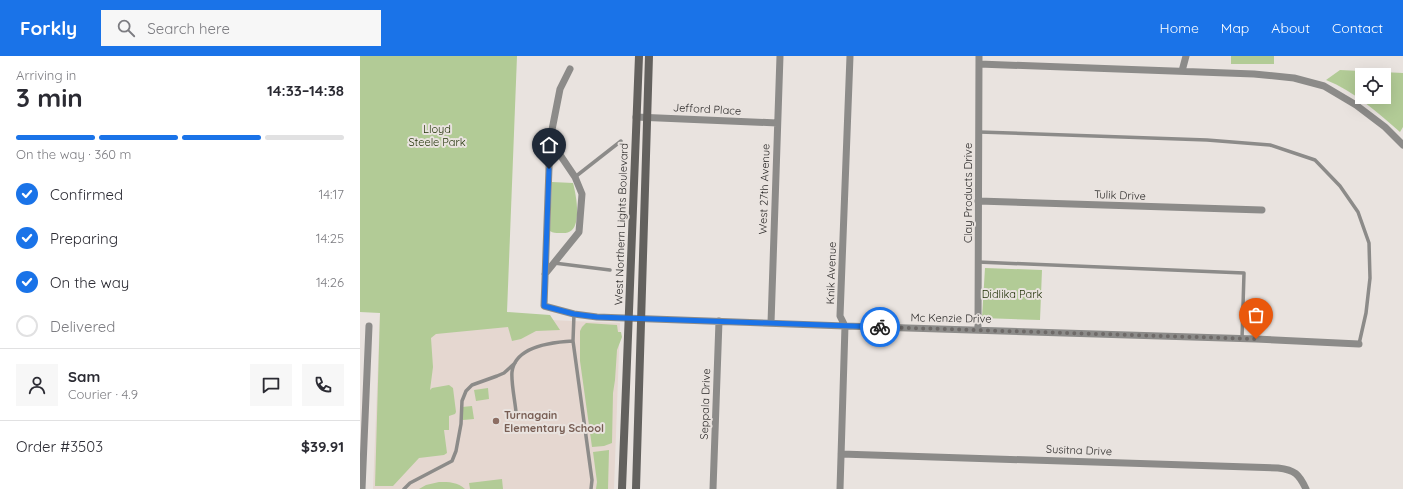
<!DOCTYPE html>
<meta charset="utf-8">
<style>
body{margin:0;font-family:Quicksand,sans-serif;background:#f7f7f7;color:#2b2b33;height:100vh;display:flex;flex-direction:column;font-size:15px;white-space:nowrap}
*{box-sizing:border-box;margin:0}
p{font-size:13px;color:#7c7c81}
.icon{flex:none;width:22px;height:22px;fill:none;stroke:currentColor;stroke-width:2;stroke-linecap:round;stroke-linejoin:round}
.map{position:relative;flex:1;overflow:hidden}
.side{display:flex;flex-direction:column;background:#fff;width:360px}
.side>*{flex:none}
.tools{position:absolute;left:995px;top:12px;display:grid;gap:8px}
.tools a{display:grid;place-items:center;width:36px;height:36px;border-radius:0px;background:#fff;box-shadow:0 4px 16px #0002;font-size:20px}
.pin{position:absolute;display:grid;place-items:center;width:34px;height:34px;color:#fff;margin:-41px -17px;border-radius:50% 50% 50% 0;rotate:-45deg;box-shadow:0 0 4px #0007}
.pin .icon{rotate:45deg}
.courier{position:absolute;display:grid;place-items:center;width:40px;height:40px;margin:-20px;border:3px solid #1a73e8;border-radius:50%;background:#fff;color:#222;box-shadow:0 1px 5px #0007}
.summary em{font-style:normal;font-weight:800}
.summary div{display:flex;flex-direction:column-reverse}
.summary{display:flex;align-items:center;justify-content:space-between;height:68px;padding:0 16px}
h1{font-size:26px;font-weight:800;line-height:30px}
.bar{display:grid;grid-template-columns:repeat(4,1fr);gap:6px 4px;align-content:center;height:48px;padding:0 16px}
.bar i{height:5px;border-radius:3px;background:#e1e1e2}
.bar .active{background:#1a73e8}
.bar p{grid-column:span 4}
.line{display:flex;align-items:center;gap:10px;padding:0 16px;border-top:1px solid #e1e1e2}
.line div{flex:1}
.round{display:grid;place-items:center;flex:none;width:42px;height:42px;border-radius:0px;background:#f7f7f7}
ol{padding:0 16px;list-style:none}
li{display:flex;align-items:center;gap:12px;height:44px}
li p{margin-inline-start:auto}
li .icon{padding:4px;border-radius:50%;background:#1a73e8;color:#fff;stroke-width:4}
li:last-child{color:#7c7c81}
li i{width:22px;height:22px;border:2px solid #e1e1e2;border-radius:50%}
header{display:flex;align-items:center;gap:24px;box-sizing:border-box;height:56px;padding:0 20px;background:#1a73e8;color:#fff}
header strong{font-size:19px}
nav{display:flex;gap:22px;margin-inline-start:auto;font-size:14px}
.search{width:280px;height:36px;background:#f7f7f7;display:flex;align-items:center;gap:10px;box-sizing:border-box;padding:0 14px;border-radius:0px;color:#7c7c81;font-size:15px}
main{display:flex;flex:1;min-height:0}
.map>svg:first-child{display:block}
.built{fill:#e5d7d0}
.green{fill:#b2cb96;fill-rule:evenodd}
.lines{fill:none;stroke-linecap:round;stroke-linejoin:round}
.lane{stroke:#8c8b89;stroke-width:3.5}
.street{stroke:#8c8b89;stroke-width:7}
.secondary{stroke:#63615e;stroke-width:8}
.done{stroke:#6e6a68;stroke-width:4;stroke-dasharray:0 7.2}
.route{stroke:#1a73e8;stroke-width:5}
.education-dot{fill:#8d6e63;stroke:#e9e3df;stroke-width:1.5}
.labels{text-anchor:middle;stroke-width:4;stroke-linejoin:round;paint-order:stroke}
.street-label{font-size:11px;fill:#2b2928;stroke:#e9e3df}
.park-label{font-size:11px;fill:#1e2f04;stroke:#e9e3df}
.education-label{font-size:11px;font-weight:bold;fill:#785e54;stroke:#e9e3df;text-anchor:start}
</style>
<header>
<strong>Forkly</strong>
<div class="search"><svg class="icon" aria-label="search" viewBox="0 0 24 24"><circle cx="10" cy="10" r="6"/><path d="M15 15l6 6"/></svg>Search here</div>
<nav><a>Home</a><a>Map</a><a>About</a><a>Contact</a></nav>
</header>
<main>
<section class="side">
<div class="summary"><div><h1>3 min</h1><p>Arriving in</p></div><em>14:33–14:38</em></div>
<div class="bar"><i class="active"></i><i class="active"></i><i class="active"></i><i></i><p>On the way · 360 m</p></div>
<ol>
<li><svg class="icon" aria-label="check" viewBox="0 0 24 24"><path d="M5 12l5 5 9-10"/></svg>Confirmed<p>14:17</p></li>
<li><svg class="icon" aria-label="check" viewBox="0 0 24 24"><path d="M5 12l5 5 9-10"/></svg>Preparing<p>14:25</p></li>
<li><svg class="icon" aria-label="check" viewBox="0 0 24 24"><path d="M5 12l5 5 9-10"/></svg>On the way<p>14:26</p></li>
<li><i></i>Delivered</li>
</ol>
<div class="line" style="height:72px"><a class="round"><svg class="icon" aria-label="person" viewBox="0 0 24 24"><circle cx="12" cy="8" r="4"/><path d="M4 21q1-7 8-7t8 7"/></svg></a><div><b>Sam</b><p>Courier · 4.9</p></div><a class="round"><svg class="icon" aria-label="chat" viewBox="0 0 24 24"><path d="M4 5h16v11H9l-5 4z"/></svg></a><a class="round"><svg class="icon" aria-label="phone" viewBox="0 0 24 24"><path d="M5 4h4l2 5-3 2q2 4 5 5l2-3 5 2v4C11 20 4 13 5 4z"/></svg></a></div>
<div class="line" style="height:52px"><div>Order #3503</div><b>$39.91</b></div>
</section>
<div class="map">
<svg width="1043" height="433" viewBox="0 0 1043 433">
<rect width="100%" height="100%" fill="#e9e3df"/>
<path class="built" d="M20 257 260 267 254 433H13Z"/>
<path class="green" d="M0 0H157L147 256 190 259 200 274 176 275 161 283 152 285 148 271 76 278 71 282 73 311 70 334 72 332 89 329 93 332 96 356 95 358 89 360V374H84L87 397 84 399 59 402 33 430H15L20 257 0 256Z
M871 0H914V8H871Z
M980 14 1043 17V71L1040 76C1017 56 994 35 966 24ZM1002 19H1024V41H1002Z
M192 126 213 127C216 138 221 165 212 174 208 178 203 177 199 177 196 177 193 177 190 175Z
M625 212 682 214 680 264 622 262Z
M226 267 257 269 258 276H261L262 281 257 294 255 324 253 337 252 387 244 390 232 391 220 305V275L222 271Z
M128 332 129 343 116 345 114 334Z
M112 350 114 363 103 364 102 351Z
M249 394 248 433H236L237 426 233 396Z
M142 423 143 433H110L109 427Z
M79 426C89 426 98 426 105 433H59L66 429Z"/>
<g class="lines">
<path class="lane" d="M619 76 847 84 910 89 955 104 980 130 998 156 1009 187 1010 222 1006 257 999 288
M215 121 261 85
M618 206 884 217 882 283
M194 207 250 214
M214 258 213 285 232 424 231 433
M156 356C155 345 151 326 152 316 155 290 193 286 213 285
M44 433 50 427 92 405 96 395 101 368 102 345 106 335 112 329 137 320 144 317 155 307"/>
<path class="street" d="M619 8 894 18 934 22 964 30 996 49 1025 71 1043 89
M210 13 200 33 190 84 184 250 214 258 237 261 485 270 896 283 999 288
M822 15 826 0
M276 61 417 67
M618 145 902 154
M185 218 219 176 222 138 215 121 190 84
M411 267 420 0
M618 273 619 0
M481 398 918 412C935 414 939 418 946 433
M2 433 9 270
M353 433 359 265
M480 433 485 270 480 260 490 0"/>
<path class="secondary" d="M262 433 279 0
M276 433 289 0"/>
</g>
<g class="lines">
<path class="done" d="M520 271 896 283"/>
<path class="route" d="M189 113 184 250 214 258 237 261 520 271"/>
</g>
<circle class="education-dot" cx="136" cy="365" r="4"/>
<g class="labels">
<g class="street-label">
<text transform="translate(347 53) rotate(3)" y="4">Jefford Place</text>
<text transform="translate(404 133) rotate(-88)" y="4">West 27th Avenue</text>
<text transform="translate(608 137) rotate(-90)" y="4">Clay Products Drive</text>
<text transform="translate(760 139) rotate(2)" y="4">Tulik Drive</text>
<text transform="translate(261 168) rotate(-88)" y="4">West Northern Lights Boulevard</text>
<text transform="translate(471 217) rotate(-88)" y="4">Knik Avenue</text>
<text transform="translate(591 262) rotate(1)" y="4">Mc Kenzie Drive</text>
<text transform="translate(345 348) rotate(-88)" y="4">Seppala Drive</text>
<text transform="translate(719 394) rotate(2)" y="4">Susitna Drive</text>
</g>
<g class="park-label">
<text x="77" y="77">Lloyd<tspan x="77" dy="13">Steele Park</tspan></text>
<text x="652" y="242">Didlika Park</text>
</g>
<g class="education-label">
<text x="144" y="363">Turnagain<tspan x="144" dy="13">Elementary School</tspan></text>
</g>
</g>
</svg>
<div class="tools">
<a><svg class="icon" aria-label="locate" viewBox="0 0 24 24"><circle cx="12" cy="12" r="6"/><path d="M12 2v4M12 18v4M2 12h4M18 12h4"/></svg></a>
</div>
<div class="pin" style="left:896px;top:283px;background:#ea580c"><svg class="icon" aria-label="bag" viewBox="0 0 24 24"><path d="M5 8h14l-1 12H6zM9 8a3 3 0 0 1 6 0"/></svg></div>
<div class="pin" style="left:189px;top:113px;background:#1f2937"><svg class="icon" aria-label="home" viewBox="0 0 24 24"><path d="M3 11l9-7 9 7M6 9v11h12V9"/></svg></div>
<div class="courier" style="left:520px;top:271px"><svg class="icon" aria-label="bike" viewBox="0 0 24 24"><circle cx="6" cy="16" r="4"/><circle cx="18" cy="16" r="4"/><path d="M6 16l4-8h5l3 8M10 8l3 8H6M13 5h3"/></svg></div>
</div>
</main>
